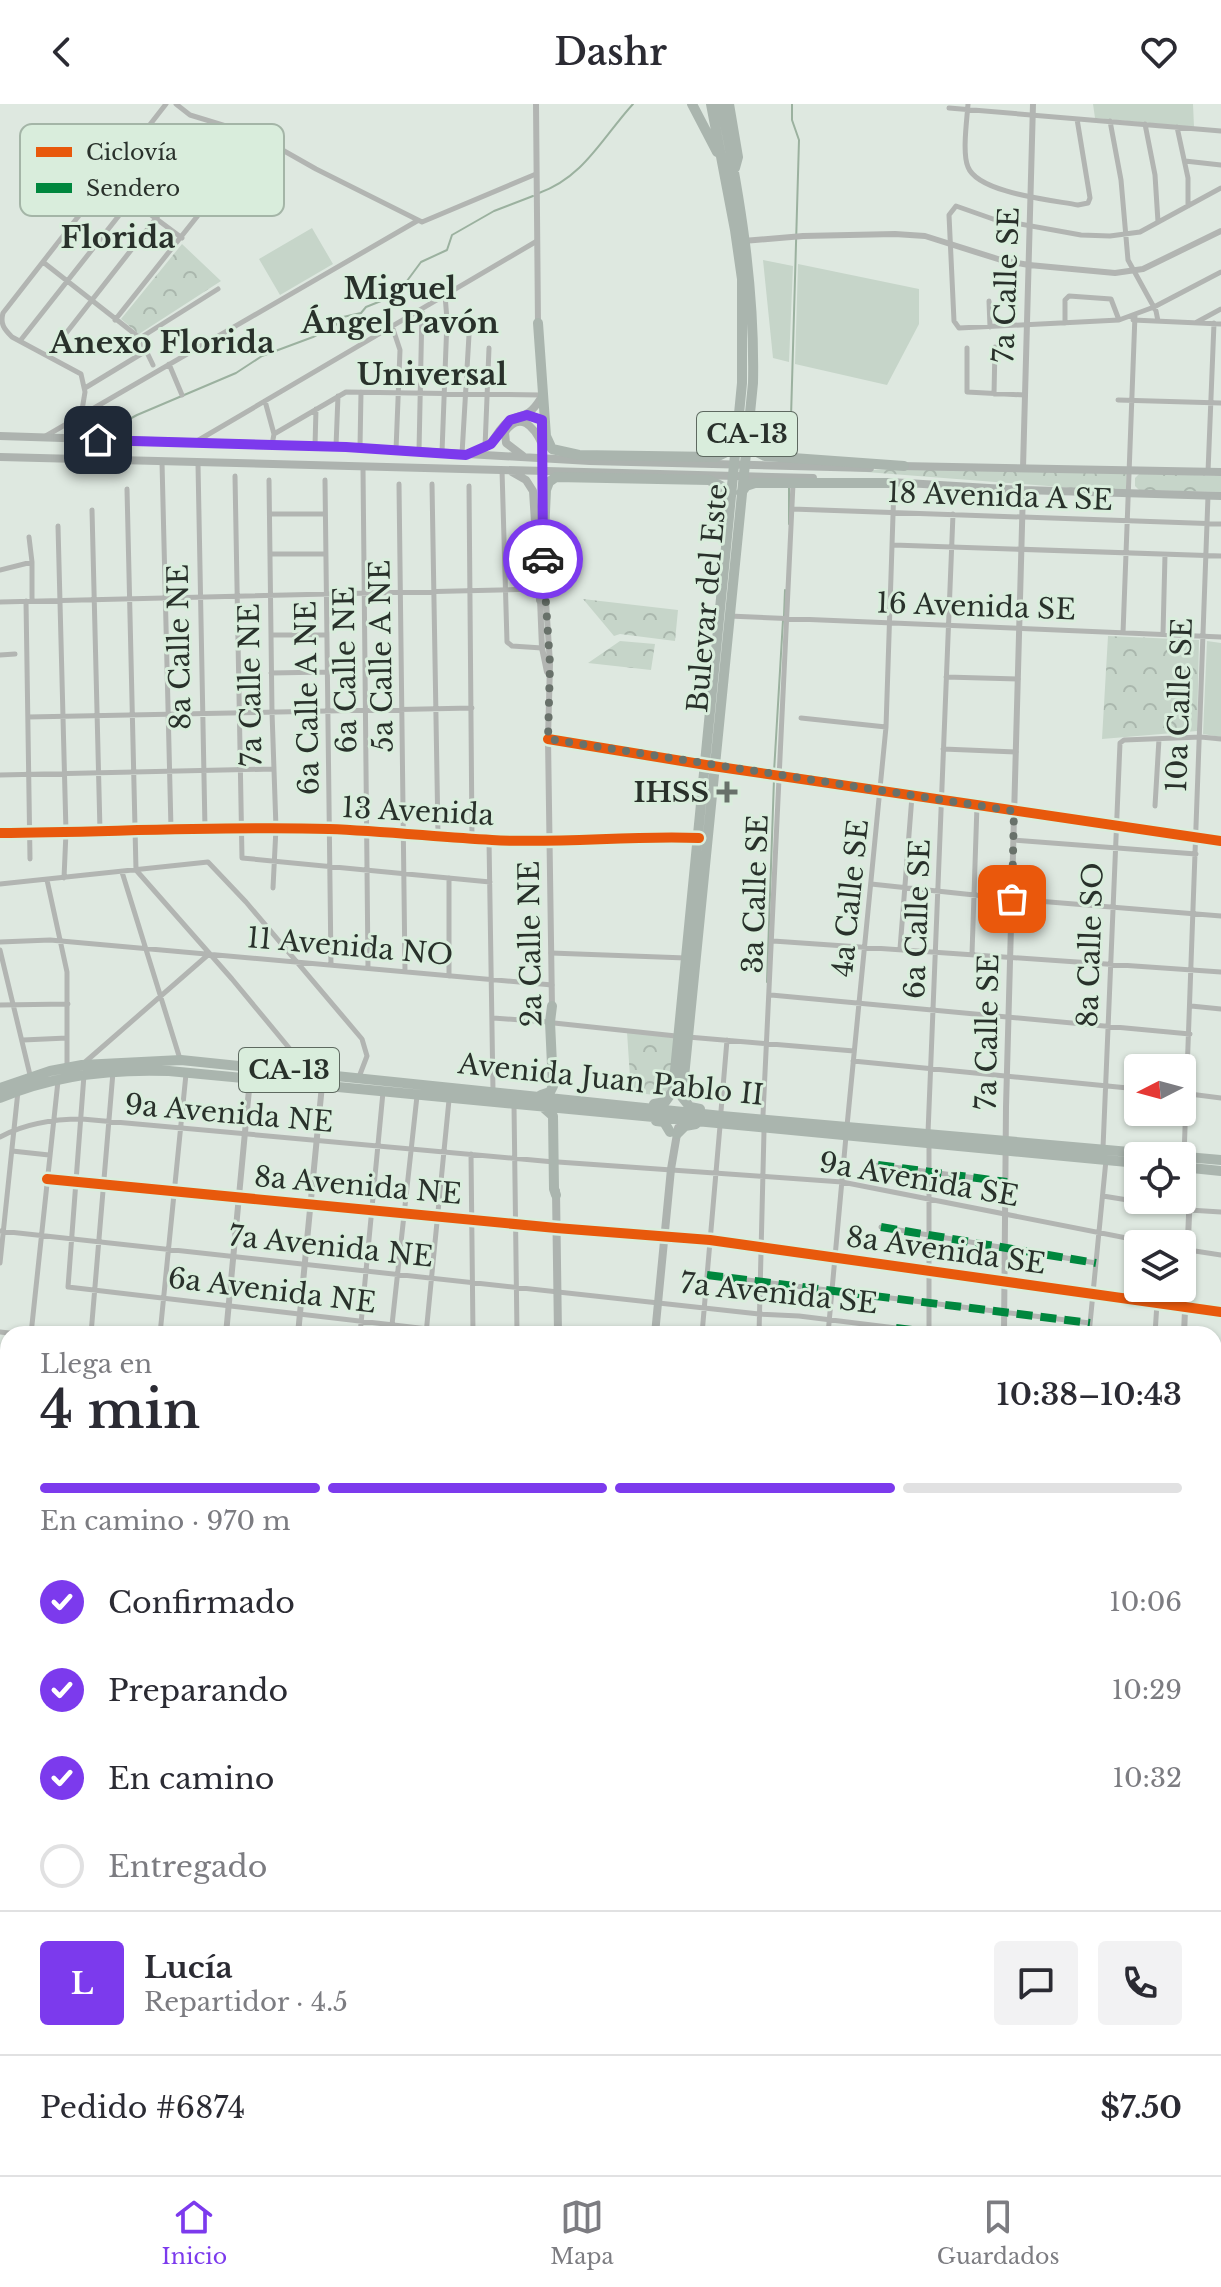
<!DOCTYPE html>
<html lang="es">
<meta charset="utf-8">
<style>
body{margin:0;font-family:"Libre Baskerville",serif;background:#f2f2f3;color:#2b2b33;height:100vh;display:flex;flex-direction:column;font-size:30px;white-space:nowrap}
*{box-sizing:border-box;margin:0}
p{font-size:26px;color:#7c7c81}
.icon{flex:none;width:44px;height:44px;fill:none;stroke:currentColor;stroke-width:2;stroke-linecap:round;stroke-linejoin:round}
.map{position:relative;flex:1;overflow:hidden}
.drawer{position:absolute;left:0px;top:1222px;width:1222px;height:850px;display:flex;flex-direction:column;background:#fff;border-radius:24px 24px 0 0;box-shadow:0 2px 6px #0004}
.drawer>*{flex:none}
.needle{width:52px;rotate:264deg}
.tools{position:absolute;left:1124px;top:950px;display:grid;gap:16px}
.tools a{display:grid;place-items:center;width:72px;height:72px;border-radius:8px;background:#fff;box-shadow:0 2px 6px #0004;font-size:40px}
.pin{position:absolute;display:grid;place-items:center;width:68px;height:68px;color:#fff;margin:-34px;border-radius:16px;box-shadow:0 4px 12px #0006}
.courier{position:absolute;display:grid;place-items:center;width:80px;height:80px;margin:-40px;border:6px solid #7c3aed;border-radius:50%;background:#fff;color:#222;box-shadow:0 2px 10px #0007}
.head em{font-style:normal;font-weight:600}
.head div{display:flex;flex-direction:column-reverse}
.head{display:flex;align-items:center;justify-content:space-between;height:136px;padding:0 40px}
h1{font-size:52px;font-weight:600;line-height:60px}
.bar{display:grid;grid-template-columns:repeat(4,1fr);gap:12px 8px;align-content:center;height:96px;padding:0 40px}
.bar i{height:10px;border-radius:6px;background:#e1e1e2}
.bar .current{background:#7c3aed}
.bar p{grid-column:span 4}
.line{display:flex;align-items:center;gap:20px;padding:0 40px;border-top:2px solid #e1e1e2}
.line div{flex:1}
.round{display:grid;place-items:center;flex:none;width:84px;height:84px;border-radius:8px;background:#f2f2f3}
ol{padding:0 40px;list-style:none}
li{display:flex;align-items:center;gap:24px;height:88px}
li p{margin-inline-start:auto}
li .icon{padding:8px;border-radius:50%;background:#7c3aed;color:#fff;stroke-width:4}
li:last-child{color:#7c7c81}
li i{width:44px;height:44px;border:4px solid #e1e1e2;border-radius:50%}
header{display:flex;justify-content:space-between;align-items:center;height:104px;padding:0 40px;background:#fff;font-size:36px;font-weight:600}
.menu{display:flex;justify-content:space-around;align-items:center;height:112px;border-top:2px solid #e1e1e2;background:#fff;font-size:22px;color:#7c7c81}
.menu a{display:grid;justify-items:center;gap:4px}
.menu .current{color:#7c3aed}
.map>svg:first-child{display:block}
.green{fill:#c6d5c9}
.forest{fill:url(#forest-crowns)}
.lines{fill:none;stroke-linecap:round;stroke-linejoin:round}
.stream{stroke:#9bb19f;stroke-width:2}
.street{stroke:#b2b5b2;stroke-width:5}
.secondary{stroke:#b2b5b2;stroke-width:6}
.primary{stroke:#adb3af;stroke-width:8}
.highway{stroke:#aab5ae;stroke-width:10}
.quiet{stroke:#00873e;stroke-width:8;stroke-dasharray:16 8;stroke-linecap:butt}
.cycleway-casing{stroke:#d9eddc;stroke-width:15}
.cycleway{stroke:#e8590c;stroke-width:10}
.done{stroke:#68716a;stroke-width:8;stroke-dasharray:0 14.4}
.route{stroke:#7c3aed;stroke-width:10}
.poi-dot{fill:#68716a;stroke:#d9eddc;stroke-width:3}
.labels{text-anchor:middle;stroke-width:6;stroke-linejoin:round;paint-order:stroke}
.shield{fill:#d9eddc;stroke:#5e6960;stroke-width:2}
.shield-label{font-size:26px;font-weight:bold;fill:#29312b}
.street-label{font-size:28px;fill:#29312b;stroke:#d9eddc}
.poi-label{font-size:28px;font-weight:bold;fill:#29312b;stroke:#d9eddc;text-anchor:end}
.neighbourhood-label{font-size:30px;font-weight:bold;fill:#29312b;stroke:#d9eddc}
.key{fill:#d9eddc;stroke:#a4b5a7;stroke-width:2}
.key-label{font-size:22px;fill:#29312b}
</style>
<header><svg class="icon" aria-label="back" viewBox="0 0 24 24"><path d="M15 5l-7 7 7 7"/></svg>Dashr<svg class="icon" aria-label="heart" viewBox="0 0 24 24"><path d="M12 20l-8-8c-3-5 5-10 8-4 3-6 11-1 8 4z"/></svg></header>
<div class="map">
<svg width="1221" height="2071" viewBox="0 0 1221 2071">
<defs>
<pattern id="forest-crowns" width="20" height="18" patternUnits="userSpaceOnUse" patternTransform="scale(2)"><rect width="20" height="18" fill="#c6d5c9"/><path d="M2 6a3 3 0 1 1 6 0M12 15a3 3 0 1 1 6 0" fill="none" stroke="#aab7ad"/></pattern>
</defs>
<rect width="100%" height="100%" fill="#dee8e0"/>
<path class="green" d="M1093 0H1193L1194 23 1095 14Z
M312 124 333 160 280 191 259 155Z
M763 156 793 162 789 258 773 254Z
M798 160 919 185V220L887 281 795 260Z
M1207 537 1221 539V633L1203 630Z"/>
<path class="forest" d="M182 140 221 177 139 230 121 215Z
M948 362 1127 368 1126 388 853 367Z
M1140 369 1221 372V388L1139 386 1135 382V374Z
M583 495 678 506 675 537 620 530 614 532Z
M1108 532 1199 536 1197 627 1102 635Z
M620 537 655 540 651 566 588 559Z
M627 928 674 933 669 993 631 988Z"/>
<g class="lines">
<path class="stream" d="M539 89C584 73 602 34 633 0
M109 326 137 311 236 269 262 252 313 233 337 220 343 213 361 209 366 203 391 193 401 185 421 158 447 146 452 131 494 107 533 92
M790 348 799 36 792 16V0
M789 420V382
M784 512 785 486
M774 668 783 516
M767 878 774 675"/>
<path class="street" d="M176 0 190 11 256 31 316 65 422 118 536 70
M968 0C967 16 962 49 968 63 978 89 1052 96 1078 101L1088 99 1090 94 1077 15
M949 4 1221 27
M1110 17 1121 76 1128 156 1156 207 1158 217
M1145 20 1155 71 1158 118
M1177 23 1188 74V102
M148 24 173 43 207 49 276 80
M1185 57 1221 61
M1221 84 1140 128 1110 132 1081 131 993 115 956 102 949 111 954 217 959 224 1119 216 1154 203 1221 168
M131 96 182 134
M43 158 140 234 153 261
M989 197 990 223
M115 216 238 61
M1133 216 1221 220
M1197 218 1221 205
M1065 219V196L1069 192 1111 195 1119 216
M392 222 400 246 396 346
M140 234 218 185
M20 237 173 43
M967 244V288L1025 291
M49 251 207 49
M169 260 182 291
M85 284 146 247
M994 290 995 243
M1118 296 1221 299
M265 297 274 330 272 341
M81 312 85 288 81 270 12 233C4 225 0 220 3 209L166 0
M274 330 346 288 541 291
M44 333 417 117
M197 337 537 137
M315 342 316 305
M336 342 338 292
M360 343 361 288
M485 343 489 244
M419 347 422 205
M442 348 447 216 445 191
M462 350 469 231
M162 358 171 725
M198 360 205 725
M363 364 368 864
M502 366 507 538 512 542 542 544
M1208 368 1214 219
M235 372 242 754 490 778
M269 376 272 608 276 724 273 784
M325 376 331 861
M399 380 405 867
M432 380 438 731
M469 382 472 733
M127 385 136 766 232 875 309 968
M792 405 1221 420
M92 406 100 727
M270 410H325
M58 422 66 728 64 774
M29 433 32 458V496
M893 441 1221 452
M270 450H326
M0 466 32 458
M26 497 30 755
M0 498 539 485
M729 512 1221 533
M1123 529 1135 211
M1163 530 1165 451
M271 531H327
M0 551 15 550
M271 569 327 568
M946 573 1018 575
M28 613 472 604
M801 614 886 623
M943 645 1016 648
M0 671 273 665
M1155 702 1159 635
M0 729C81 728 162 723 243 724 326 724 409 730 492 736 560 740 629 731 698 734
M489 736 493 987
M1014 736 1196 750
M122 768 180 955
M449 774V872
M47 776 67 868V962
M0 780 208 758 246 798 362 935 367 952 359 973
M871 780 1012 795 1221 812
M773 837 1221 868
M0 838 50 836 552 881
M900 845 912 692
M0 846 31 975
M551 849 686 854
M972 850 977 701
M771 891 1190 930
M0 901 68 900
M1191 902 1221 905
M493 914 549 918
M554 919 676 932
M688 933 854 947
M23 936 67 934
M853 957 1138 985
M84 959 209 850
M84 971 68 1183 471 1230
M1182 989 1221 994
M514 1001 517 1230
M721 1007 727 936
M763 1011 793 380
M847 1022 886 623 894 381
M928 1029 953 410
M0 1033C26 1019 53 1015 82 1015L554 1058
M929 1040V1230
M1103 1044 1120 639 1124 636 1201 633 1221 635
M12 1047 49 1051
M471 1050 473 1230
M1184 1052 1208 392
M558 1058 842 1078 1157 1140
M878 1061 1006 1078
M47 1075 556 1124
M1103 1092 1189 1106 1221 1108
M881 1123 1096 1159
M0 1127 759 1210 799 1212 896 1224 895 1230
M1182 1145 1221 1151
M0 1159 18 987
M707 1171 1090 1219
M0 1228 19 1230
M31 1230 58 977
M91 1230 113 968
M160 1230 186 970
M360 1230 383 988
M391 1230 417 992
M426 1230 449 996
M702 1230 720 1022
M759 1230 764 1027
M828 1230 846 1032
M1089 1230 1106 1056
M1155 1230 1157 1199
M0 1299H8
M1214 1325 1221 1326
M1214 1385 1221 1386
M0 1405 8 1406
M1214 1449 1221 1450
M0 1459 8 1460
M3 1520 8 1466
M1214 1532 1221 1513
M1214 1576 1221 1577
M1214 1774H1221
M1214 1805H1221
M1214 1816H1221
M1214 1873 1221 1874
M1 1879 2 1600
M0 1933H8
M0 1985H8
M0 2018H8
M145 2064V2071
M392 2064V2071
M454 2064V2071
M520 2064V2071
M691 2064 692 2071
M1098 2064 1221 2067
M0 2071H4
M21 2071V2064
M108 2071V2064
M331 2071V2064
M571 2071V2064
M756 2071 757 2064
M813 2071 814 2064
M911 2071V2064"/>
<path class="secondary" d="M536 0 538 220
M743 137 803 132 895 130 925 132 1001 156 1029 161 1115 169 1143 165 1221 127
M542 339 544 388
M1023 364 1033 0
M543 451 550 560 548 635 552 904
M540 495 542 544 547 568
M548 635 706 661 1221 737
M556 1124 710 1136 1221 1208
M226 1230 250 975
M298 1230 322 981
M1004 1230 1006 1003 1023 386
M1184 1230 1191 1064
M1214 1265 1221 1266
M0 1342 8 1343
M0 1352 8 1353
M0 1520H8
M1214 1635 1221 1636
M1214 1715H1221
M0 1729H8
M0 1869H8
M0 1879H8
M1214 1984 1221 1931
M1214 1996H1221
M203 2064V2071
M264 2064V2071
M65 2071V2064
M973 2071V2064
M1167 2071V2064
M1204 2071 1205 2064"/>
<path class="primary" d="M0 332 346 343 590 357 870 364
M471 349C498 340 489 337 505 320 518 307 526 319 541 294
M523 352 506 339 505 328C520 306 534 323 542 340
M0 353 813 374
M900 362 1221 368
M512 368 526 376 533 387 540 496
M890 378 1023 386 1221 392
M556 1087 558 1230
M655 1230 671 1065 678 1024
M624 2071V2064
M632 2071 633 2064"/>
<path class="highway" d="M692 0 717 48
M729 0 738 53 735 64
M538 219 546 332 552 345 579 351 716 353 735 344
M748 334 755 347 765 352 904 362
M741 389 746 382 755 379H894
M543 452 546 386 549 378 556 373 709 376 721 382 727 397
M0 984 50 967 82 961 181 956 722 1012 1221 1056
M541 991 550 988 553 982 550 918 552 902
M0 994C53 971 112 965 169 967L1138 1059
M654 1000 665 998 673 987 742 279V175L735 126 711 0
M544 1004 553 1012 554 1085 556 1091
M700 1005 690 1003 682 993 753 279C755 184 740 93 721 0
M656 1017 664 1018 670 1028
M677 1030 685 1022 696 1020
M1182 1063 1221 1067"/>
<path class="quiet" d="M878 1061 1007 1078
M881 1123 1096 1159
M707 1171 1090 1219
M896 1224 946 1230"/>
<defs>
<path id="cycleway" d="M548 635 706 661 1221 737
M0 729C110 728 219 722 329 725 383 727 438 733 492 736 561 740 630 731 699 734
M47 1075 556 1124 710 1136 1221 1208"/>
</defs>
<use href="#cycleway" class="cycleway-casing"/>
<use href="#cycleway" class="cycleway"/>
</g>
<g class="lines">
<path class="done" d="M543 455 550 560 548 635 1014 707 1012 795"/>
<path class="route" d="M98 336 346 343 466 351 491 340 510 316 527 311 542 316 543 455"/>
</g>
<path class="poi-dot" d="M723 676h8v8h8v8h-8v8h-8v-8h-8v-8h8z"/>
<g class="labels">
<g class="shield">
<rect x="697" y="308" width="100" height="44" rx="6"/>
<rect x="239" y="944" width="100" height="44" rx="6"/>
</g>
<g class="shield-label">
<text x="747" y="339">CA-13</text>
<text x="289" y="975">CA-13</text>
</g>
<g class="street-label">
<text transform="translate(1006 181) rotate(-88)" y="10">7a Calle SE</text>
<text transform="translate(1000 392) rotate(2)" y="10">18 Avenida A SE</text>
<text transform="translate(707 494) rotate(-85)" y="10">Bulevar del Este</text>
<text transform="translate(976 502) rotate(2)" y="10">16 Avenida SE</text>
<text transform="translate(179 543) rotate(-91)" y="10">8a Calle NE</text>
<text transform="translate(381 552) rotate(-91)" y="10">5a Calle A NE</text>
<text transform="translate(345 566) rotate(-91)" y="10">6a Calle NE</text>
<text transform="translate(250 581) rotate(-91)" y="10">7a Calle NE</text>
<text transform="translate(307 594) rotate(-91)" y="10">6a Calle A NE</text>
<text transform="translate(1179 601) rotate(-88)" y="10">10a Calle SE</text>
<text transform="translate(418 707) rotate(3)" y="10">13 Avenida</text>
<text transform="translate(755 790) rotate(-88)" y="10">3a Calle SE</text>
<text transform="translate(850 794) rotate(-84)" y="10">4a Calle SE</text>
<text transform="translate(917 815) rotate(-88)" y="10">6a Calle SE</text>
<text transform="translate(530 840) rotate(-91)" y="10">2a Calle NE</text>
<text transform="translate(1090 841) rotate(-88)" y="10">8a Calle SO</text>
<text transform="translate(350 842) rotate(5)" y="10">11 Avenida NO</text>
<text transform="translate(987 928) rotate(-89)" y="10">7a Calle SE</text>
<text transform="translate(611 975) rotate(6)" y="10">Avenida Juan Pablo II</text>
<text transform="translate(229 1009) rotate(5)" y="10">9a Avenida NE</text>
<text transform="translate(919 1075) rotate(10)" y="10">9a Avenida SE</text>
<text transform="translate(358 1081) rotate(5)" y="10">8a Avenida NE</text>
<text transform="translate(331 1142) rotate(6)" y="10">7a Avenida NE</text>
<text transform="translate(946 1146) rotate(8)" y="10">8a Avenida SE</text>
<text transform="translate(272 1186) rotate(7)" y="10">6a Avenida NE</text>
<text transform="translate(779 1189) rotate(6)" y="10">7a Avenida SE</text>
</g>
<g class="poi-label">
<text x="709" y="698">IHSS</text>
</g>
<g class="neighbourhood-label">
<text x="118" y="144">Florida</text>
<text x="400" y="195">Miguel<tspan x="400" dy="34">Ángel Pavón</tspan></text>
<text x="162" y="249">Anexo Florida</text>
<text x="432" y="281">Universal</text>
</g>
</g>
<rect x="20" y="20" width="264" height="92" rx="12" class="key"/>
<rect x="36" y="43" width="36" height="10" fill="#e8590c"/>
<rect x="36" y="79" width="36" height="10" fill="#00873e"/>
<g class="key-label">
<text x="86" y="56">Ciclovía</text>
<text x="86" y="92">Sendero</text>
</g>
</svg>
<div class="tools">
<a><svg class="needle" viewBox="-14 -14 28 28"><path d="M0-13l5 13h-10z" fill="#e53935"/><path d="M0 13l5-13h-10z" fill="#7c7c81"/></svg></a>
<a><svg class="icon" aria-label="locate" viewBox="0 0 24 24"><circle cx="12" cy="12" r="6"/><path d="M12 2v4M12 18v4M2 12h4M18 12h4"/></svg></a>
<a><svg class="icon" aria-label="layers" viewBox="0 0 24 24"><path d="M12 4l9 5-9 5-9-5zM3 14l9 5 9-5"/></svg></a>
</div>
<div class="pin" style="left:1012px;top:795px;background:#ea580c"><svg class="icon" aria-label="bag" viewBox="0 0 24 24"><path d="M5 8h14l-1 12H6zM9 8a3 3 0 0 1 6 0"/></svg></div>
<div class="pin" style="left:98px;top:336px;background:#1f2937"><svg class="icon" aria-label="home" viewBox="0 0 24 24"><path d="M3 11l9-7 9 7M6 9v11h12V9"/></svg></div>
<div class="courier" style="left:543px;top:455px"><svg class="icon" aria-label="car" viewBox="0 0 24 24"><path d="M5 17H2v-5l4-1 3-4h7l3 4 3 1v5h-3M9 17h6M6 11h13"/><circle cx="7" cy="17" r="2"/><circle cx="17" cy="17" r="2"/></svg></div>
<section class="drawer">
<div class="head"><div><h1>4 min</h1><p>Llega en</p></div><em>10:38–10:43</em></div>
<div class="bar"><i class="current"></i><i class="current"></i><i class="current"></i><i></i><p>En camino · 970 m</p></div>
<ol>
<li><svg class="icon" aria-label="check" viewBox="0 0 24 24"><path d="M5 12l5 5 9-10"/></svg>Confirmado<p>10:06</p></li>
<li><svg class="icon" aria-label="check" viewBox="0 0 24 24"><path d="M5 12l5 5 9-10"/></svg>Preparando<p>10:29</p></li>
<li><svg class="icon" aria-label="check" viewBox="0 0 24 24"><path d="M5 12l5 5 9-10"/></svg>En camino<p>10:32</p></li>
<li><i></i>Entregado</li>
</ol>
<div class="line" style="height:144px"><b class="round" style="background:#7c3aed;color:#fff">L</b><div><b>Lucía</b><p>Repartidor · 4.5</p></div><a class="round"><svg class="icon" aria-label="chat" viewBox="0 0 24 24"><path d="M4 5h16v11H9l-5 4z"/></svg></a><a class="round"><svg class="icon" aria-label="phone" viewBox="0 0 24 24"><path d="M5 4h4l2 5-3 2q2 4 5 5l2-3 5 2v4C11 20 4 13 5 4z"/></svg></a></div>
<div class="line" style="height:104px"><div>Pedido #6874</div><b>$7.50</b></div>
</section>
</div>
<nav class="menu">
<a class="current"><svg class="icon" aria-label="home" viewBox="0 0 24 24"><path d="M3 11l9-7 9 7M6 9v11h12V9"/></svg>Inicio</a>
<a><svg class="icon" aria-label="map" viewBox="0 0 24 24"><path d="M3 6l6-2 6 2 6-2v14l-6 2-6-2-6 2zM9 4v14M15 6v14"/></svg>Mapa</a>
<a><svg class="icon" aria-label="saved" viewBox="0 0 24 24"><path d="M7 4h10v16l-5-4-5 4z"/></svg>Guardados</a>
</nav>
